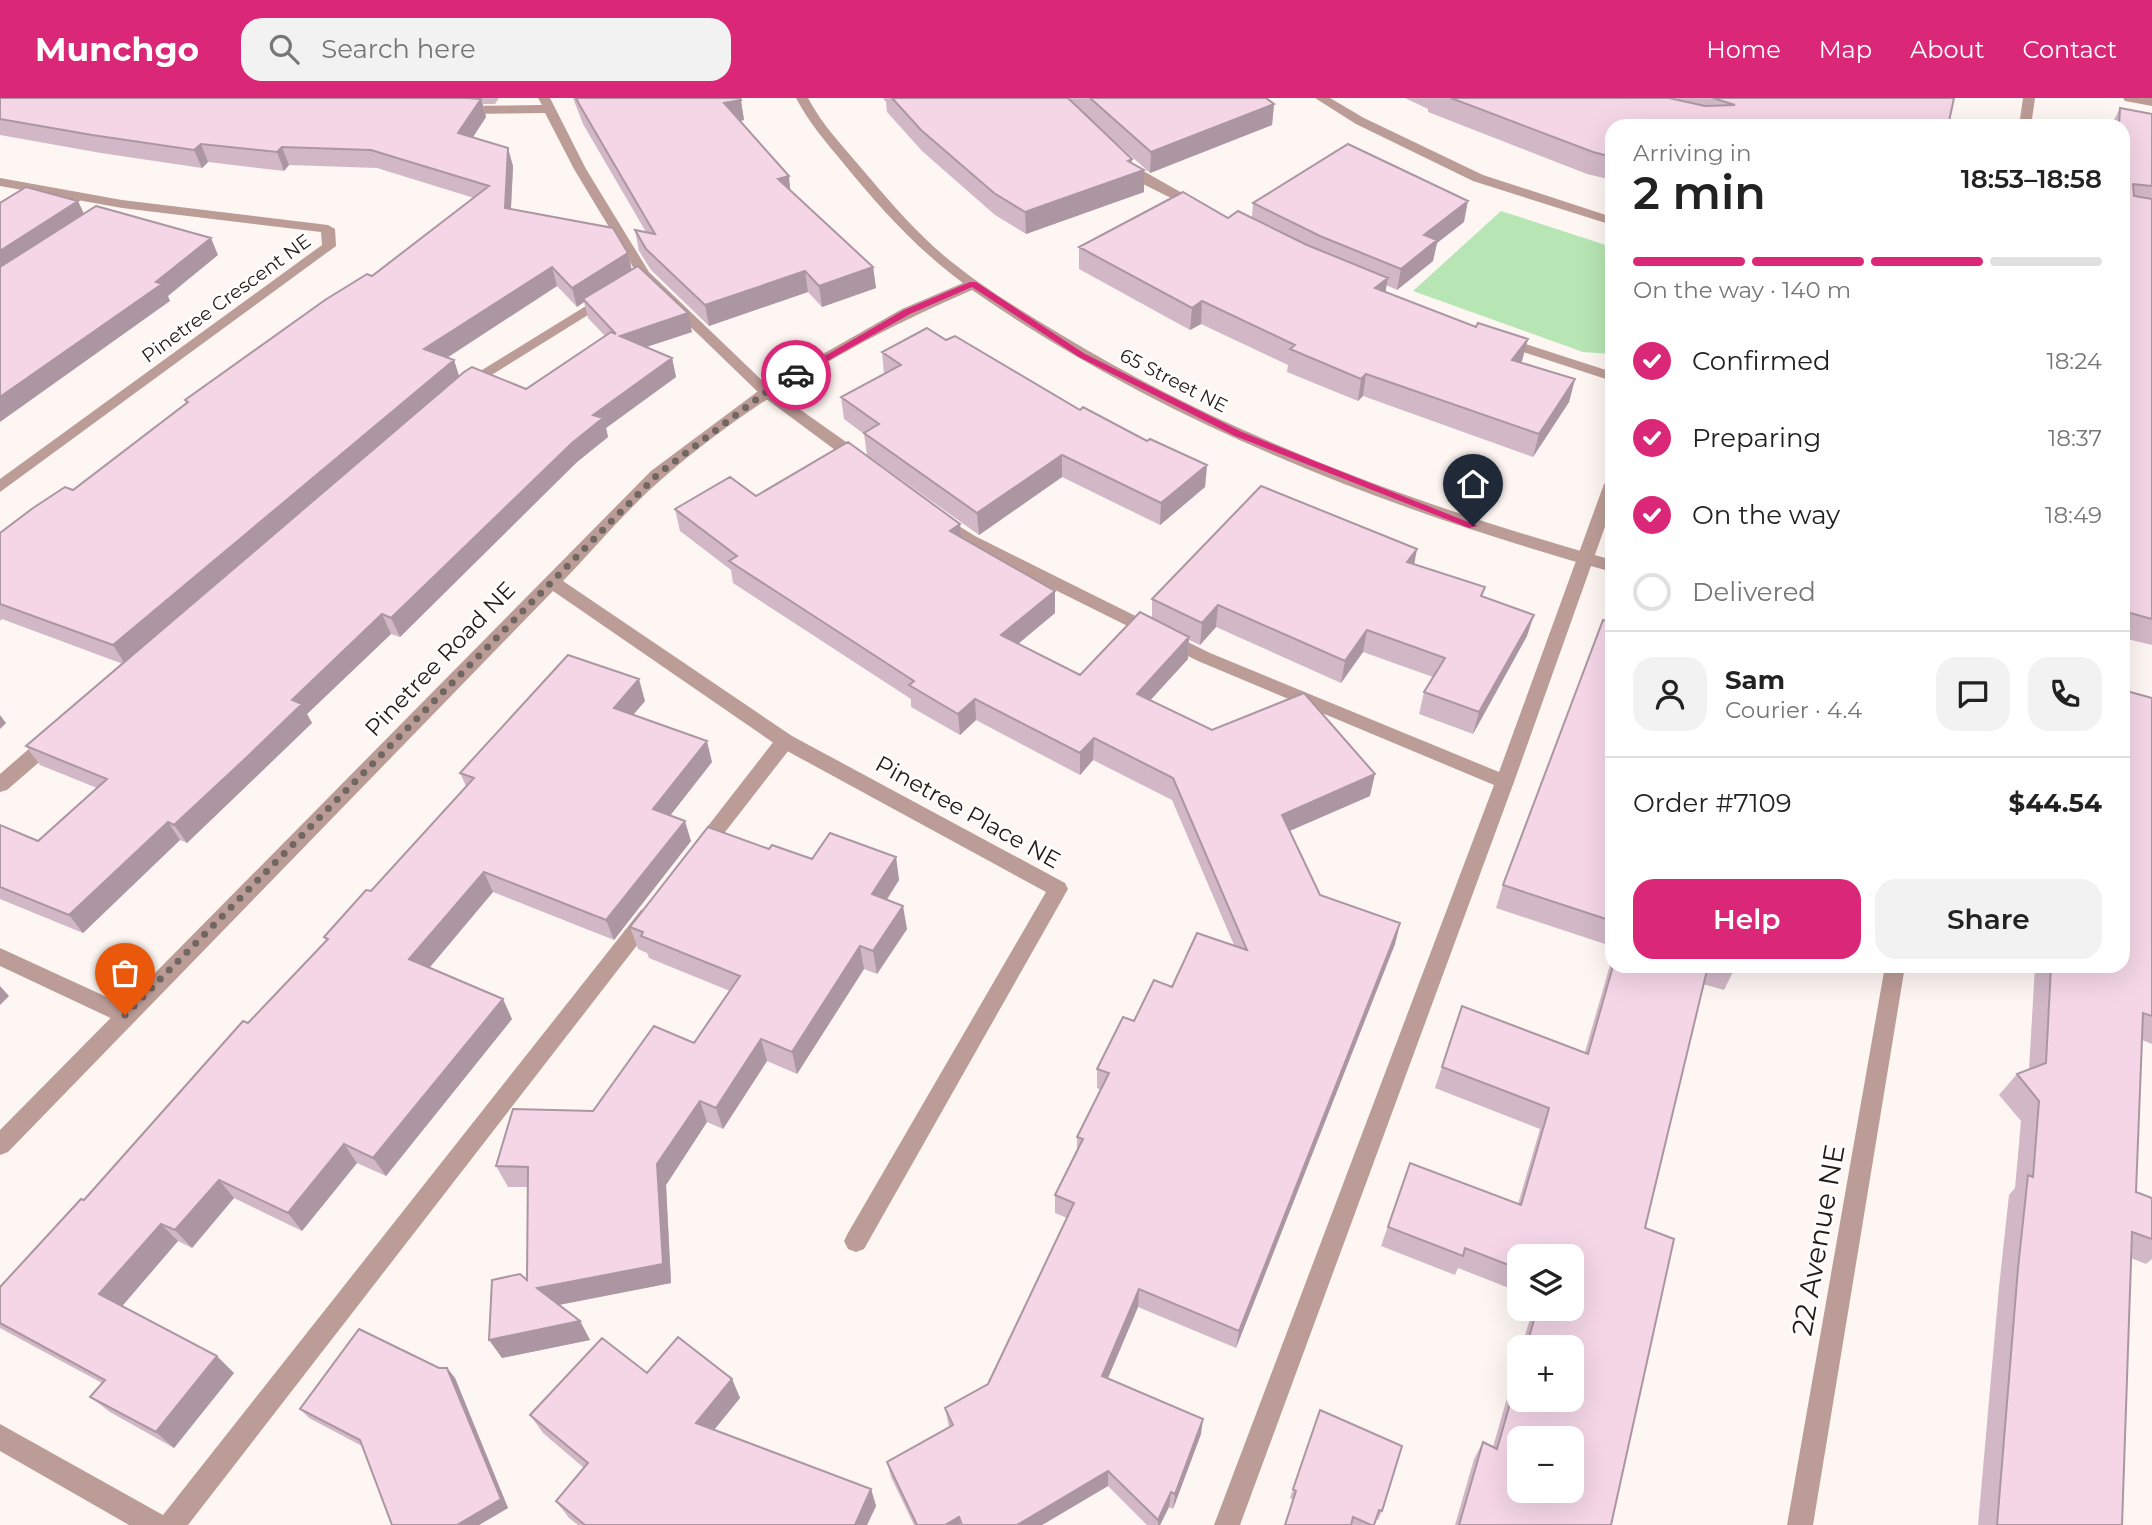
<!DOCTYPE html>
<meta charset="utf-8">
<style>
body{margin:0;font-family:Montserrat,sans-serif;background:#f2f2f2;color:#222;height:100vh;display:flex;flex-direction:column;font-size:26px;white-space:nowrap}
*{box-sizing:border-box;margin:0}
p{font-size:23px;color:#767676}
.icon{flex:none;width:38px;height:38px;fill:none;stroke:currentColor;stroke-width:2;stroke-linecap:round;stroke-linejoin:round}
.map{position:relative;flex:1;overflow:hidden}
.panel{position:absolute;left:1605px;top:21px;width:525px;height:854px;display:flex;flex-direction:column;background:#fff;border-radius:21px;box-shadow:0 7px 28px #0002}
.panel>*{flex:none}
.fabs{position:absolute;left:1507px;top:1146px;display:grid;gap:14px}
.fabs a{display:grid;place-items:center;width:77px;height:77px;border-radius:14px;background:#fff;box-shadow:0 7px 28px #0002;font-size:35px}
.pin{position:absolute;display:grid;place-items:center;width:60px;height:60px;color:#fff;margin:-72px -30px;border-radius:50% 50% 50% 0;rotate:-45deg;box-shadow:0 0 7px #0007}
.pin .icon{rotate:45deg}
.courier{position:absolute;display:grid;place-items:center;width:70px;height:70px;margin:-35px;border:5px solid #db2777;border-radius:50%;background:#fff;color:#222;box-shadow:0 2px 9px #0007}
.head em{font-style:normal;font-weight:600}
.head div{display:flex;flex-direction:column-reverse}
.head{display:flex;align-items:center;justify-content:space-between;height:119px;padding:0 28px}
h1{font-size:46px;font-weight:600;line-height:52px}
.bar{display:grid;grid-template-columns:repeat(4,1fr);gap:10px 7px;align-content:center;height:84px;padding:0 28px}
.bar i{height:9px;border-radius:5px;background:#e0e0e0}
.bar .active{background:#db2777}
.bar p{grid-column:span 4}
.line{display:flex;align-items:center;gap:18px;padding:0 28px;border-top:2px solid #e0e0e0}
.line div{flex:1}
.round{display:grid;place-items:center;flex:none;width:74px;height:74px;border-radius:21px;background:#f2f2f2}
ol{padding:0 28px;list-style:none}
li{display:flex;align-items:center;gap:21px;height:77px}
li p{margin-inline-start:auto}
li .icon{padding:7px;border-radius:50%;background:#db2777;color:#fff;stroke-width:4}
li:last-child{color:#767676}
li i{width:38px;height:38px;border:4px solid #e0e0e0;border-radius:50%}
.primary-button{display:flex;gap:14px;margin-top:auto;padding:14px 28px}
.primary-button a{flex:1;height:80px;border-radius:21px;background:#db2777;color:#fff;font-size:28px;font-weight:600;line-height:80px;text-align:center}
.primary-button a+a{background:#f2f2f2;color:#222}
header{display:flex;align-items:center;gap:42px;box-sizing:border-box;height:98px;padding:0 35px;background:#db2777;color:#fff}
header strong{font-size:33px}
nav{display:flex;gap:38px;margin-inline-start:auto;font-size:24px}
.search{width:490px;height:63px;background:#f2f2f2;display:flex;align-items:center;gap:18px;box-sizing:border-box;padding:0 24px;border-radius:21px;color:#767676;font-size:26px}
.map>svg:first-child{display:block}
.green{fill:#b7e5b3}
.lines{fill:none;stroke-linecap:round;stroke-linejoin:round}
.service{fill:#bc9c96;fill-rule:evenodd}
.minor{fill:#bc9c96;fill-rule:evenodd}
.tertiary{fill:#bc9c96;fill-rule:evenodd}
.wall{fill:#d2b8c7;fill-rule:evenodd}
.shaded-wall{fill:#ab96a2}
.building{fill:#f4d6e7;stroke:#ab96a2;stroke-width:2;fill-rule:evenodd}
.route{fill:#db2777}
.done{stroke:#716762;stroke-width:7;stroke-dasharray:0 12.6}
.labels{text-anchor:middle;stroke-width:5;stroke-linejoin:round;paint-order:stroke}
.far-street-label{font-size:19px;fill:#251a14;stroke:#fff}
.street-label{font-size:23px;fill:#251a14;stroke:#fff}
.near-street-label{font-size:28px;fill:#251a14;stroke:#fff}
</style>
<header>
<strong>Munchgo</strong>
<div class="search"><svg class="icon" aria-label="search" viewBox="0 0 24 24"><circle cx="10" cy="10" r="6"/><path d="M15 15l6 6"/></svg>Search here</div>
<nav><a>Home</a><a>Map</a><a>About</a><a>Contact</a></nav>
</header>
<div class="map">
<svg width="2152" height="1427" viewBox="0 0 2152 1427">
<rect width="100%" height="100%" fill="#fdf6f3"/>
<path class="green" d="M1501 113 1612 149V256L1583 254 1413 193Z"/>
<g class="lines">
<path class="service" d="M538 0H550L586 71 649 174 771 291 866 358V366H854L761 297 639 179 574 71 545 15 458 16 452 12 458 8 542 7Z
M1124 62 1205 108 1193 111 1131 80 1118 66Z
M607 195 612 196V202L469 291H459L456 288Z
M1501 238 1612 274V283L1496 245V239Z
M1612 381V409L1514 684 1240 1427H1214L1494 687 1198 563 963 446 933 422 941 417 975 438 1210 555 1499 674 1604 386Z
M53 634 62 641 60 646 7 692 0 694V676L46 636Z
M785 636 794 643 792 648 708 756H694L691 751 694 746 778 638Z
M648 810 655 812 658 818 655 824 188 1427H129L0 1353V1326L163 1417 641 812Z
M0 850 133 911 136 917 133 923 125 926 117 923 0 868Z"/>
<path class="minor" d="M796 0H808C822 27 843 48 862 71 885 98 908 125 934 149 972 183 1017 210 1060 236 1231 340 1420 408 1612 462V474C1386 411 1165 326 972 192 862 239 754 301 663 380 627 411 596 449 563 483L792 638 1065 785 1068 791 864 1151 856 1154 848 1151 844 1143 848 1135 1046 794 778 648 553 493 8 1054 0 1057V1032L651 373 761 291 902 211 963 185C917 151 880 110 844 66 826 44 809 25 796 0Z
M1315 0H1330L1364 20 1483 77 1612 119V127L1473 83 1356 26Z
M2023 0H2035L2031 28H2019Z
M0 80 122 102 328 127 335 131 336 148 0 394V381L322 147 321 134 122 110 0 88Z
M1885 868H1905L1813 1427H1787Z"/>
<path class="tertiary" d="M2123 0H2152V8L2125 3Z"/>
</g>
<path class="wall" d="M0 0H499L495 6H483L486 19 473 39 513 68 511 111 628 155 632 172 692 234 646 249 672 260 676 279 606 330 608 339 577 364 400 539 391 536 307 616 312 625 258 677 187 745 180 742 83 835 0 801V727L38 743 97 690 40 667 26 648 123 566 2 521 0 523V435L73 392 186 305 185 302 372 178 474 100 377 70 289 67 284 73 208 64 202 70 101 55 0 37ZM557 188 577 209 584 204 588 220 605 238 526 291 459 279 454 262 447 260Z
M573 0H740L744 22 740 23 791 93 873 169 876 190 822 209 808 194 709 228 651 172 639 153 635 132 646 134 583 26Z
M883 0H1266L1274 6 1272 27 1150 75 1085 17 1131 65 1144 94 1026 136 995 117 922 53 887 14 886 4Z
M1405 0H1954L1612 28V82L1587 76 1428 14V11Z
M2120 10 2152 16V547L2123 540V28H2111Z
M1253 105 1464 124 1437 145 1433 163 1397 192 1386 187 1385 194 1476 229 1528 241 1521 264 1575 281 1569 304 1533 359 1363 298 1358 303 1287 274 1288 267 1201 226 1190 232 1079 171V149L1252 120Z
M946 242 1080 312 1147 343 1207 367 1205 389 1160 427 1062 379 979 437 867 357 864 336 844 321 841 299 884 276 882 254Z
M756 398 960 426 961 440 1055 515 1018 546 1080 577 1152 520V501L1414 466 1482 498 1527 538 1473 636 1419 616 1424 594 1433 579 1363 554 1341 585 1216 529 1200 547 1189 542 1188 561 1150 602 1212 632 1370 698 1289 733 1320 797 1400 825 1395 846 1236 1250 1138 1209 1108 1280 1201 1336 1173 1411 1169 1409 1160 1427H1147L1108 1388 1042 1427H914L891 1379 887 1364 949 1329 945 1310 988 1286 1067 1120 1055 1115V1097L1077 1052V1039L1101 992 1097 990V971L1134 923 1172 889 1234 847 1172 702 1093 662 1080 677 976 622 960 637 911 609V601L733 485 731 472 680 433 675 411Z
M1612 525V855L1609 854 1611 848 1496 810 1503 787Z
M2152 600V946L2142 942 2136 1094 2152 1100V1161L2146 1166 2131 1160 2122 1427H1978L1999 1189 2009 1097 2015 1090 2021 1023 1999 997 2017 976 2029 972 2035 868H2123Z
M645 603 633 617 712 664 670 717 691 743 614 842 493 794 429 870 512 921 386 1078 357 1065 302 1133 234 1100 192 1150 178 1143 122 1208 234 1275 174 1350 110 1314 90 1299 102 1285 0 1230V1189L84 1102 326 843 324 839 371 793 466 688 460 675Z
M769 751 812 761 896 759 899 782 887 802 907 831 877 876 864 871 797 976 767 963 723 1031 707 1024 666 1087 671 1185 559 1207 580 1223 590 1242 502 1260 527 1182 528 1089H508L496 1068 593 1013 694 945 730 893 649 860 647 855 638 851 630 829Z
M1612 860V868H1736L1724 892 1703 886 1645 1130 1611 1427H1455L1474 1361 1483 1344 1493 1349 1519 1258V1302L1572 1250H1521L1533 1211H1572V1158H1519V1194L1458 1170 1455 1177 1381 1148 1410 1065 1518 1106 1540 1031 1435 990 1462 908 1585 954Z
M439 1270H447L455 1280 508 1410 479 1427H392L362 1348 309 1320 300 1311Z
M647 1275 732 1281 740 1300 714 1332 871 1391 876 1408 867 1427H578L569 1420 556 1403 584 1370 543 1335 530 1317Z
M1320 1312 1382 1413 1378 1422 1376 1421 1374 1427H1285L1293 1402 1290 1400Z"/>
<path class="shaded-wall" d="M481 1 486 19 464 53 458 35Z
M741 2 744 22 728 25 724 5Z
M1274 6 1272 27 1150 75 1151 54Z
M201 46 208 64 202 70 194 52Z
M282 49 289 67 284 73 277 54Z
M508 50 513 68 510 129 505 110Z
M1132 61 1131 77 1144 72V94L1026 136 1025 114Z
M789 78 791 99 778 81Z
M78 103 86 120 0 176V153Z
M1468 103 1464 124 1437 145 1433 163 1397 192 1401 171 1424 137Z
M211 140 218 157 168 198 170 203 0 324V299L156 184Z
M628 155 632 174 583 201 584 204 577 209 572 190Z
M552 169 557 188 431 270 424 251Z
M873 169 876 190 822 209 819 188Z
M805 173 808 194 709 228 705 207Z
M1388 180 1384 202 1375 190Z
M1202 203 1201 226 1190 232 1192 210Z
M688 215 692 234 625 256 620 238Z
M1528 241 1522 263 1507 284 1512 262Z
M672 260 676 279 606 330 608 339 577 364 400 539 391 520 593 317Z
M454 262 460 281 125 566 113 547Z
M1366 276 1363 298 1358 303 1361 281Z
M1575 281 1569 304 1533 359 1539 336Z
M1062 357V379L979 437 977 415Z
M1207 367 1205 389 1160 427 1161 405Z
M960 426 962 448 950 433Z
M1417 451 1413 473 1407 464Z
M1055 493V515L1002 559 1001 537Z
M1218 507 1216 529 1200 547 1202 525Z
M382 516 391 536 307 616 312 625 187 745 174 727 292 602Z
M1534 517 1527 538 1473 636 1479 614Z
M1367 532 1363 554 1341 585 1345 563Z
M1189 539 1188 561 1136 618 1137 596Z
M639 581 645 603 621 631 614 610Z
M975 601 976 622 960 637 958 616Z
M0 617 6 625 0 631Z
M1094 640 1093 662 1080 677V655Z
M707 643 712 664 659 732 653 711Z
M1375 676 1370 698 1278 738 1282 717Z
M685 723 691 743 614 842 606 822Z
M168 724 180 742 83 835 69 817Z
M896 759 899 782 875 819 872 796Z
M484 774 493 794 420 881 409 861Z
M903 808 907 831 877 876 873 853Z
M1400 825 1395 846 1236 1250 1239 1233Z
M860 848 864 871 797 976 792 954Z
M0 888 9 898 0 907Z
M503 901 512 921 386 1078 373 1060Z
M761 941 767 963 723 1031 716 1010Z
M700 1003 707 1024 666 1087 671 1185 548 1209 537 1190Z
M344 1046 357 1065 302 1133 288 1115Z
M219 1082 234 1100 192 1150 175 1132Z
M161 1126 178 1143 118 1213 99 1196Z
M1139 1191 1138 1209 1102 1294V1278Z
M580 1223 590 1242 502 1260 489 1242Z
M217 1258 234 1275 174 1350 156 1334Z
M447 1270 455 1280 508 1410 479 1427H457Z
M732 1281 740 1300 705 1343 696 1325Z
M1203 1321 1201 1336 1173 1411 1175 1396Z
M1108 1373V1388L1042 1427H1017Z
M871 1391 876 1408 867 1427H855Z
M1171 1394 1169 1409 1160 1427H1158V1422Z
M959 1419 960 1427H945Z"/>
<path class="building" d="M0 0H466L481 1 458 35 508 50 505 110 613 130 628 155 572 190 552 169 424 251 454 262 113 547 0 506V435L33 410 65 389 73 392 188 304 185 302 325 202 367 176 372 178 489 88 371 52 282 49 277 54 201 46 194 52 92 37 0 21Z
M576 0H740L741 2 724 5 789 78 778 81 873 169 819 188 805 173 705 207 646 151 635 132 655 136 579 6Z
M892 0H1068L1132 61 1128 63 1144 72 1025 114 994 95 921 32Z
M1090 0H1266L1274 6 1151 54Z
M1451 0H1669L1705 8 1735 7 1713 0H1954L1948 28H1612V59L1593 54Z
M2120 10 2152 16V88L2133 86 2134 98 2152 101V521L2123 513V28H2119Z
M1348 46 1468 103 1424 137 1437 142 1401 171 1320 138 1253 105Z
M26 89 78 103 0 153V105Z
M1183 94 1228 120 1238 113 1307 147 1388 180 1375 190 1476 229 1478 225 1528 241 1512 262 1575 281 1539 336 1366 276 1361 281 1290 251 1295 247 1202 203 1192 210 1079 149Z
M96 108 211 140 156 184 162 186 0 299V169Z
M638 168 688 215 620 238 672 260 593 317 603 320 572 345 391 520 382 516 292 602 302 606 247 659 174 727 168 724 69 817 0 789V727L38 743 107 681 26 648 464 274 472 269 526 291 611 234 616 236 583 201Z
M927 230 946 242 955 238 1080 312 1083 309 1147 343 1150 341 1207 367 1161 405 1062 357 977 415 864 335 879 326 841 299 901 267 882 254Z
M848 344 960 426 950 433 1055 493 1001 537 1080 577 1140 514 1189 539 1137 596 1212 632 1304 595 1375 676 1282 717 1320 797 1400 825 1239 1233 1139 1191 1102 1278 1203 1321 1175 1396 1171 1394 1158 1422 1108 1373 1017 1427H962L959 1419 945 1427H917L887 1364 953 1327 945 1310 988 1286 1074 1105 1055 1097 1083 1041 1077 1039 1109 975 1097 971 1123 919 1134 923 1154 882 1172 889 1197 835 1247 852 1173 680 1094 640 1080 655 975 601 958 616 909 587 914 583 729 463 737 458 675 411 730 379 756 398Z
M1261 388 1417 451 1407 464 1485 489 1481 498 1534 517 1479 614 1424 594 1445 560 1367 532 1345 563 1218 507 1202 525 1152 501Z
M1603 522 1612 525V823L1503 787Z
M568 557 639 581 614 610 707 643 653 711 685 723 606 822 484 774 409 861 503 901 373 1060 344 1046 288 1115 219 1082 175 1132 161 1126 99 1196 217 1258 156 1334 90 1299 105 1282 0 1225V1189L81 1101 84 1102 243 923 248 925 328 841 324 839 366 792 371 793 474 680 460 675Z
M2123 592 2152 600V918L2143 915 2136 1094 2152 1100V1141L2132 1134 2122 1427H1997L2018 1170 2028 1077 2033 1079 2039 1003 2017 976 2046 965 2051 868H2123Z
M708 729 769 751 772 747 812 761 830 735 896 759 872 796 903 808 873 853 860 848 792 954 761 941 716 1010 700 1003 657 1066 663 1166 537 1190 580 1223 489 1242 492 1182 520 1176 527 1182 528 1069 496 1068 513 1011 593 1013 654 928 694 945 740 878 641 838 643 834 630 829Z
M1613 868H1708L1645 1130 1674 1141 1611 1427H1459L1483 1344 1497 1351 1519 1274V1302H1572V1250H1526L1537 1211H1572V1158H1519V1171L1465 1150 1463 1158 1388 1129 1410 1065 1521 1107 1549 1010 1442 969 1462 908 1588 956ZM1519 1340H1572V1393H1519Z
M359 1231 439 1270H447L501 1401 457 1427H392L360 1342 300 1311Z
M678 1239 732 1281 696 1325 871 1391 855 1427H585L556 1403 588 1365 530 1317 602 1240 647 1275Z
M1320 1312 1402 1348 1382 1413 1379 1412 1374 1427H1371L1353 1419 1351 1427H1285L1296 1393 1293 1391Z"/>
<path class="route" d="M970 184H976L1085 256 1242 334 1478 428 1469 430 1235 338 1079 259 972 189 910 216 799 279 792 277 904 212Z"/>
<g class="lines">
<path class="done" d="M125 917 657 377 766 294 796 277"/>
</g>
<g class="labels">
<g class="far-street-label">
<text transform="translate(226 200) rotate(-36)" y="7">Pinetree Crescent NE</text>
<text transform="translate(1174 282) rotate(27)" y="7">65 Street NE</text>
</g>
<g class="street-label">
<text transform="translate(440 561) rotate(-46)" y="8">Pinetree Road NE</text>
<text transform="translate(968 714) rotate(29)" y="8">Pinetree Place NE</text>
</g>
<g class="near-street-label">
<text transform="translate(1818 1142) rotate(-80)" y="10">22 Avenue NE</text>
</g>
</g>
</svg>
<div class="fabs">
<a><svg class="icon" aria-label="layers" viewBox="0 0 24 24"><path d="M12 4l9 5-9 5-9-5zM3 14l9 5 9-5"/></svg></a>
<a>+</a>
<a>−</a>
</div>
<div class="pin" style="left:125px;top:917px;background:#ea580c"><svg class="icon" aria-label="bag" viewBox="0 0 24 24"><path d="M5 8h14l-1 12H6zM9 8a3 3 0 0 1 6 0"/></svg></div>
<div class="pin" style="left:1473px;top:428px;background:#1f2937"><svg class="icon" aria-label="home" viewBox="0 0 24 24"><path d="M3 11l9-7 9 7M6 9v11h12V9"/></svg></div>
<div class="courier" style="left:796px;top:277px"><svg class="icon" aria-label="car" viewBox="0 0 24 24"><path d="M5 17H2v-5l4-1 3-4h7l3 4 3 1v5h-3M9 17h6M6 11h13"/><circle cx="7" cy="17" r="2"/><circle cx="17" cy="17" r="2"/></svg></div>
<section class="panel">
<div class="head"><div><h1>2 min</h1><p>Arriving in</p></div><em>18:53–18:58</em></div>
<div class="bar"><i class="active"></i><i class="active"></i><i class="active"></i><i></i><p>On the way · 140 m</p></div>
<ol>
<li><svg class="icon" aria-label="check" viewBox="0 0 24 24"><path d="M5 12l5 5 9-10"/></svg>Confirmed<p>18:24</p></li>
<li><svg class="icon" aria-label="check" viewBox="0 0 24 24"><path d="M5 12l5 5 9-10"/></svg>Preparing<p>18:37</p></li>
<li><svg class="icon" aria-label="check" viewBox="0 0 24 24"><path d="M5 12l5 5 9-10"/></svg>On the way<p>18:49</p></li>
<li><i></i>Delivered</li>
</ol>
<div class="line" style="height:126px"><a class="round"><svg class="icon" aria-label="person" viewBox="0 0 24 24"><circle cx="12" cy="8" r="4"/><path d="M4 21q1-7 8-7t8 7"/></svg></a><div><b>Sam</b><p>Courier · 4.4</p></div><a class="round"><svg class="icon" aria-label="chat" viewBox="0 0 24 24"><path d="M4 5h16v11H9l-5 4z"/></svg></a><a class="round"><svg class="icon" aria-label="phone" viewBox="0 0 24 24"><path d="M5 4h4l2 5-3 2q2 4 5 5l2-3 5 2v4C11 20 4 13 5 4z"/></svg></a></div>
<div class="line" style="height:91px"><div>Order #7109</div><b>$44.54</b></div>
<div class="primary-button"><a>Help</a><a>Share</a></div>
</section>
</div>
